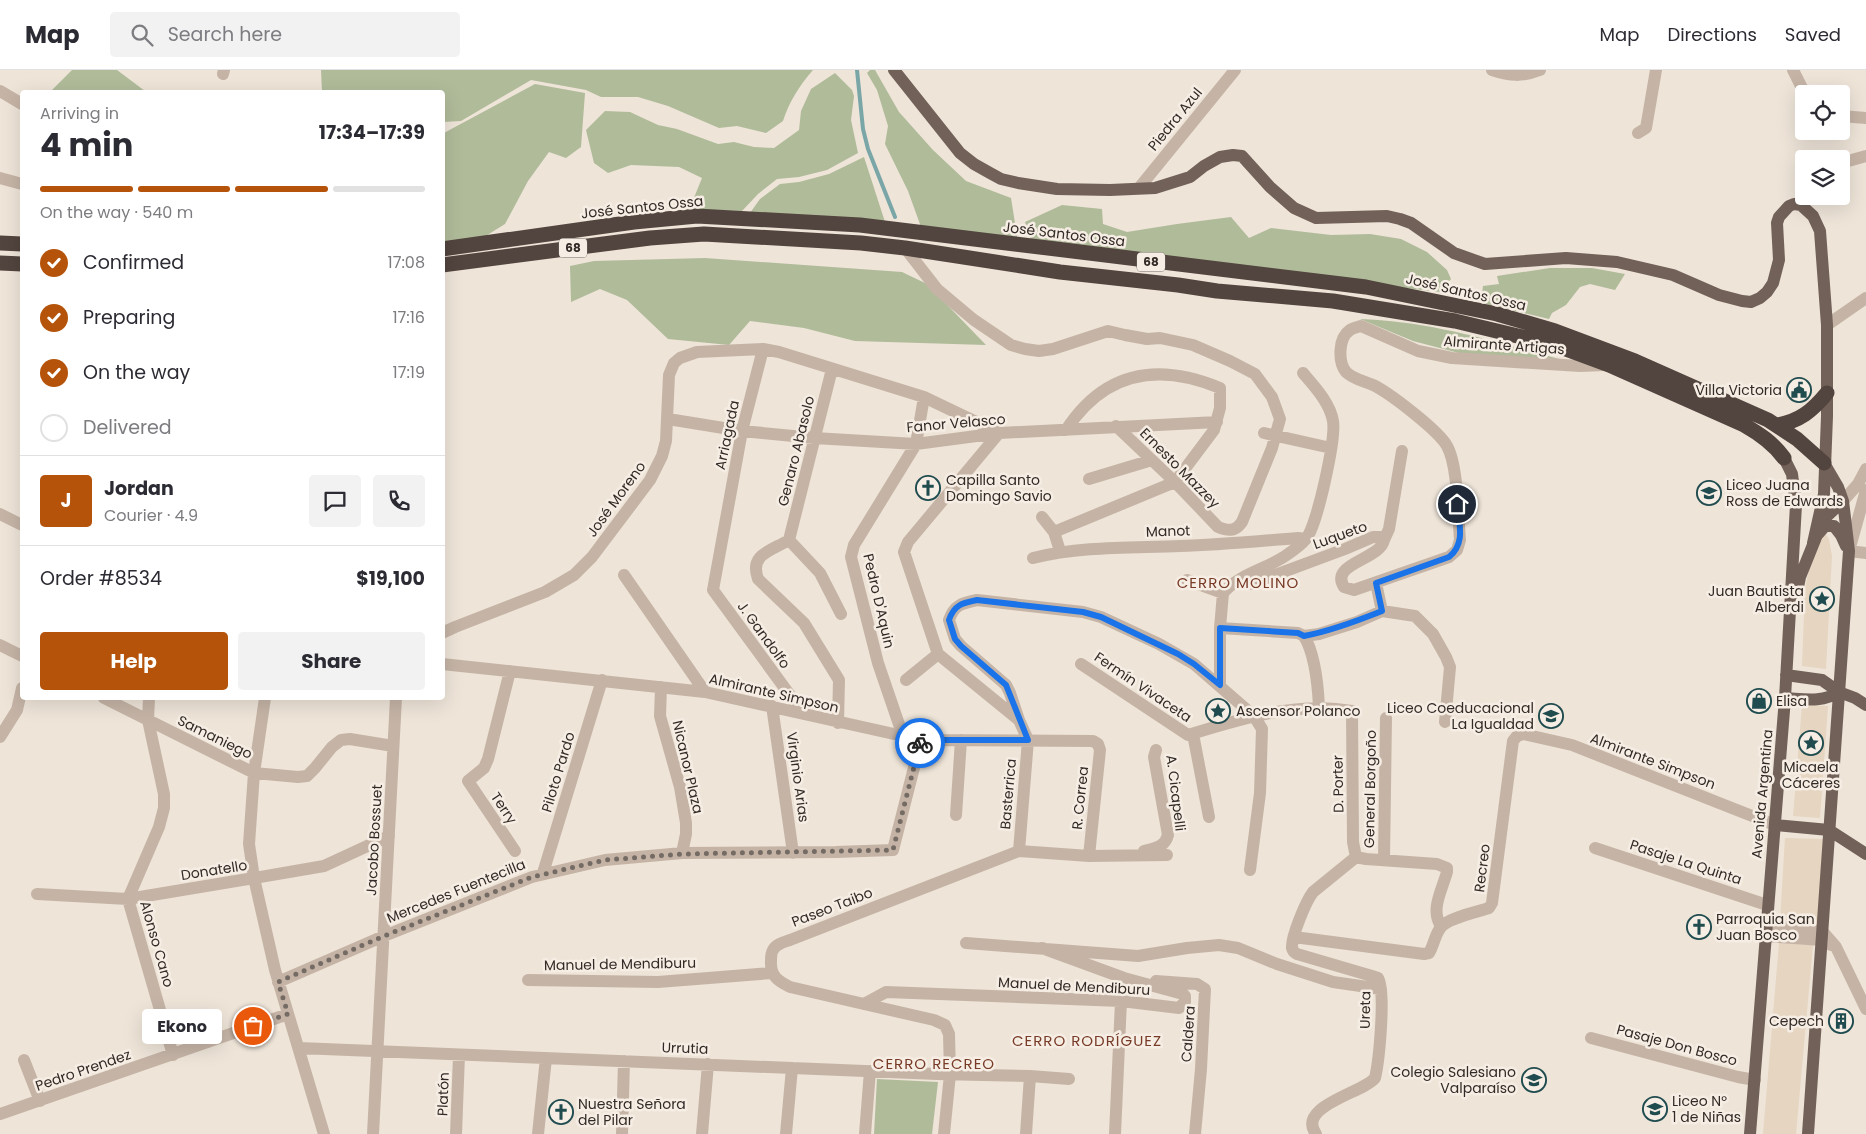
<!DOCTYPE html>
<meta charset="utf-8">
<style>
body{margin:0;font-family:Poppins,sans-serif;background:#f2f2f3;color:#2b2b33;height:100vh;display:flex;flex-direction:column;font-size:19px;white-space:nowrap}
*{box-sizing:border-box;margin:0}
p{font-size:16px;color:#7c7c81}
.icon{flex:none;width:28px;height:28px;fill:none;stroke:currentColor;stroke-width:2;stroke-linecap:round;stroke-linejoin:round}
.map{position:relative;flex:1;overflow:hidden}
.drawer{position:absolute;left:20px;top:20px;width:425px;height:610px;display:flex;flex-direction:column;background:#fff;border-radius:5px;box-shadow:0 5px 20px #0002}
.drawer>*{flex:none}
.fabs{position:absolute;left:1795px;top:15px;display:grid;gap:10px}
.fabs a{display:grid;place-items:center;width:55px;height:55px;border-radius:5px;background:#fff;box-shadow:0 5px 20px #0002;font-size:25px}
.pin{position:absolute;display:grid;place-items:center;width:42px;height:42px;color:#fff;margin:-21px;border:2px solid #fff;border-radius:50%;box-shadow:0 1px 5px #0007}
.courier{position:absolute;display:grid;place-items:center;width:50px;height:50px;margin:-25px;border:4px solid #1a73e8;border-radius:50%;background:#fff;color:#222;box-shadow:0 1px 6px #0007}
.bubble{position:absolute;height:35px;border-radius:5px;background:#fff;box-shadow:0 5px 20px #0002;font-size:16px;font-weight:700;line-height:35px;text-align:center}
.headline em{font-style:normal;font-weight:700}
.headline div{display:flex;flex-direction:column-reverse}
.headline{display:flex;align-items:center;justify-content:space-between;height:85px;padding:0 20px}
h1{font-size:32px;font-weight:700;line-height:38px}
.bar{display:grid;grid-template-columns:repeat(4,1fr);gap:8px 5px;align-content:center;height:60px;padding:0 20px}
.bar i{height:6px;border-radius:4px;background:#e1e1e2}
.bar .on{background:#b45309}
.bar p{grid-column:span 4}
.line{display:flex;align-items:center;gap:12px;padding:0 20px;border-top:1px solid #e1e1e2}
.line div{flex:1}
.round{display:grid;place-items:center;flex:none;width:52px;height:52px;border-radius:5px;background:#f2f2f3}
ol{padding:0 20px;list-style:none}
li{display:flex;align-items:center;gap:15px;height:55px}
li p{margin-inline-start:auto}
li .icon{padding:5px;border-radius:50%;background:#b45309;color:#fff;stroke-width:4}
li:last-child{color:#7c7c81}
li i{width:28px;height:28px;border:2px solid #e1e1e2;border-radius:50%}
.primary-button{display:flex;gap:10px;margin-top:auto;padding:10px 20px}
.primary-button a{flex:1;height:58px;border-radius:5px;background:#b45309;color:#fff;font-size:20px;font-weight:700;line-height:58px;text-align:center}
.primary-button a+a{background:#f2f2f3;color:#2b2b33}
header{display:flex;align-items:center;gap:30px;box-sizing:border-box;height:70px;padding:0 25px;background:#fff;border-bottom:1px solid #e1e1e2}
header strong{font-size:24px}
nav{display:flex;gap:28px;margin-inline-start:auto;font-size:18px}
.search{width:350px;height:45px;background:#f2f2f3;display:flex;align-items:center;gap:12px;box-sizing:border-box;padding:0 18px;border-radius:5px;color:#7c7c81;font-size:19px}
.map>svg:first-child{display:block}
.green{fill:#b0bb9a}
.plaza{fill:#e5d5c1}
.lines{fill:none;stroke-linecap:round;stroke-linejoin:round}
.stream{stroke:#7aa6a8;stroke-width:4}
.minor{stroke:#c5b4a6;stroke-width:12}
.major{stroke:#726158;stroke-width:12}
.highway{stroke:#52443e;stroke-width:15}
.done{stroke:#746b64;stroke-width:5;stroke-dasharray:0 9}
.route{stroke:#1a73e8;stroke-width:6}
.labels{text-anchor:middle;stroke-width:5;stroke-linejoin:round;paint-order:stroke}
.shield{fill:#f6eee4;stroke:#6d655f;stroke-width:1}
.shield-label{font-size:12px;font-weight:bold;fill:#322a26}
.street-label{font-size:14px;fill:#322a26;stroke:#f6eee4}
.poi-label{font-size:14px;fill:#322a26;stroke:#f6eee4;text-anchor:start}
.neighbourhood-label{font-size:15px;letter-spacing:1px;fill:#783b27;stroke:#f6eee4}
</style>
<header>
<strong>Map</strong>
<div class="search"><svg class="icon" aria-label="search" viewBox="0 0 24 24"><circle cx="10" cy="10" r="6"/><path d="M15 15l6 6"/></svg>Search here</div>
<nav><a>Map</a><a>Directions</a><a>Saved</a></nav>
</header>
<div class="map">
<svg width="1866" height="1064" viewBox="0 0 1866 1064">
<rect width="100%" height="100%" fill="#eee4d8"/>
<path class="green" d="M72 0H117L145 21 225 22H50Z
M321 0H813C799 16 789 32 783 51L766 63 737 56 719 58 668 36 638 27H601L586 20 531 10 461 51 443 52 442 22H322Z
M870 0H875L899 42 933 80 966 111 1011 128 1018 172 921 157 908 121 885 74 888 56 877 20 867 3Z
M835 3 852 20 854 26 851 50 858 83 827 100 799 107 777 109 758 124 742 141 689 140 702 108 679 97 631 95 608 103 594 93 586 60 605 41 630 42 658 55 677 59 718 74 734 72 754 77 774 78 799 60 801 41 811 19Z
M535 14 585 23 581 77 566 88 549 82 528 111 505 154 484 167 443 172 442 64Z
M864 87 885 152 750 143 760 129 780 114 799 112 829 104Z
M1062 135 1102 139 1103 154 1127 162 1177 154 1231 147 1249 168 1271 158 1331 165 1370 164 1401 169 1427 182 1447 200 1451 209 1440 222 1033 176 1025 152Z
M705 188 902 202 927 214 986 275 855 271 804 258 750 251 729 275 668 269 627 230 600 219 571 232 570 196 594 191Z
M1550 198H1592L1625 204 1615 220 1590 214 1580 217 1566 235 1552 243 1549 249 1481 233 1483 216 1499 214 1497 206Z
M1360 249C1429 251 1497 272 1563 290L1459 283 1413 271Z
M877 1009 938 1012 932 1064H874Z"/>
<path class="plaza" d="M1826 464 1829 469 1832 486 1826 599 1802 596 1805 520 1809 498 1819 466Z
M1802 635 1828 636 1820 748 1793 746Z
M1785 768 1823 769 1818 853 1780 851Z
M1779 873 1813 875 1796 1064H1763Z"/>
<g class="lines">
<path class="stream" d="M857 0 863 59 868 79 895 147"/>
<path class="minor" d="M1492 0C1510 6 1522 7 1540 0
M1793 0 1805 24
M223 4 224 0
M0 21 22 34
M1841 46 1866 48
M1638 63 1646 58 1656 0
M1841 93 1866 86
M0 108 22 114
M1139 118 1235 0
M1801 135 1804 123
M905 178 937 219 974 250 1011 275 1025 279 1039 281 1053 279 1108 261 1125 265 1147 269 1160 268 1193 275 1230 291 1255 304 1272 327 1280 349 1272 378 1242 452C1235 462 1228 461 1218 457L1175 412 1116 356
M1827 255 1866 228
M763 279 742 361 713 520 803 643
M668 349 742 361 814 368 916 374 999 363 1217 352
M1264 363 1331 378
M1089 409 1152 390
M1866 420 1849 481 1866 483
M1843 431 1858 414 1866 399
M0 444 22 455
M1042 447 1054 462 1060 481
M1054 462 1175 412 1214 360 1220 338V318C1157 292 1104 302 1066 360
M789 470C771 481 749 484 758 509L804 553 839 610 838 653
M789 470 832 299
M789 470 820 503 841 544
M1384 470 1389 459 1402 381
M1033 488C1081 476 1131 478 1180 476 1220 475 1259 471 1298 468L1306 469
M624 505 705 622
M1187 510 1223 523
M1237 511 1251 514 1345 479 1373 467H1380L1384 470C1380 490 1329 493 1344 517L1354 520 1449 487 1457 480 1460 470C1458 447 1458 395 1447 376 1439 361 1393 326 1377 317 1368 312 1354 310 1346 302 1338 292 1338 268 1350 260 1353 258 1358 257 1361 256L1418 281 1452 288 1580 296 1605 295
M1376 513 1382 541
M1220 558 1298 563 1304 566 1319 564 1357 552 1382 541 1415 546 1433 564 1446 587 1450 597 1445 652
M442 563 455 557 545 522 574 505 592 487 650 410 662 386 666 371 669 305 674 293 680 288 697 282 763 279 779 282 924 327 999 363 908 472 904 482 938 584 1019 650 1028 670 1019 781
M1304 566C1315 584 1318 616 1319 637
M0 575 22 586
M442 594 705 622 921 670 1093 671 1098 674 1100 680 1089 786
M1081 594 1188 665C1240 649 1296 631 1352 641L1353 772 1356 787
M510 601 488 689 484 698 468 711 515 781
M906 610 938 584
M1220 615V558L1223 523C1240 503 1268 499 1288 484 1294 480 1301 475 1306 469 1317 456 1336 369 1333 351 1330 333 1315 317 1303 303
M661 617 660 646 680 717 686 753V764L682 783
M104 628 254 703 298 707 307 706 315 698 332 677 341 670 350 669 393 676
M149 628 148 650 164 724V738L159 757 128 829 173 985
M265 628 254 703 249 774 254 808 275 900 324 1064
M772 636 793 783
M1019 650 1010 623 1006 615 961 576 955 569 949 550C954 535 962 533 977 530L1083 542 1101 547 1159 574 1194 594 1254 646 1262 659 1260 723 1250 800
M1193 664 1209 747
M903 666 878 593 851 487 854 475 916 374 924 327
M0 667 17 640 22 618
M956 745 961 670
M1595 778 1767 835
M1144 781C1155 778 1165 777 1168 765L1154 687 1156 680
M1384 790 1386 648
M543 803 602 610
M37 824 128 829 254 808 324 796 389 766
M1766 855 1822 861 1836 877 1866 939
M1765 866 1822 870 1831 875
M1294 867 1424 884 1429 883C1434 875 1435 864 1441 857 1448 848 1477 842 1489 838L1492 833 1513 671 1517 666 1523 664 1572 675 1775 755
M966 873 1138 886 1187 878 1219 875 1238 878 1277 894 1333 912 1381 919
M528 910 658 912 772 903
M1156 911 1197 914 1205 919 1201 999 1195 1064
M278 912 384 866 532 807 605 790 682 783 836 782 893 780 921 670
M864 934 886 922 1121 931 1179 938 1185 932V926L1183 924 1124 908 1042 878
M1591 968 1738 1007 1755 1010
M299 978 937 1004 1030 1006 1069 1009
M24 990 40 1031
M0 1044 288 944
M373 1064 396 628
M456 1064 459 985
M538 1064 546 988
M622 1064 624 991
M702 1064 708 994
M786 1064 792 998
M865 1064 870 1001
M944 1064 950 1004 949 964 945 955 934 950 790 917C778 911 770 906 771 891 771 888 771 883 773 880 776 874 784 872 790 870L1019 781 1089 786 1167 785
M1026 1064 1030 1006
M1115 1064 1121 931
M1316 1064C1296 1036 1363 1023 1375 1008 1379 991 1386 922 1378 908L1372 906 1297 884C1294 882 1293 882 1292 878 1291 867 1306 831 1313 822L1356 787 1366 789 1437 794 1447 798V802C1442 820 1430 840 1441 856"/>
<path class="major" d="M894 0 960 83 974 94 990 103 1001 109 1018 113 1057 119 1110 120 1155 118 1190 107 1204 96 1220 87 1233 85 1242 86 1270 117 1294 138 1316 148 1387 146 1400 149 1411 153 1454 183 1485 194 1566 188 1617 192 1673 205 1719 225 1742 231 1751 232 1760 228 1767 222 1773 213 1779 190 1777 153 1779 147 1789 136 1794 134 1801 135 1813 146 1820 161 1827 255V346L1824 424 1813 473
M1818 464 1825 456H1834L1841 465 1846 476
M1797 522 1800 507 1823 450 1843 431
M1786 605 1822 610 1839 622 1855 628 1866 635
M1785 628C1804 629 1822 633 1839 622
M1775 755 1829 760 1866 784
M1750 1064 1785 628 1796 435 1792 404 1784 388
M1808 1064 1849 481 1843 431 1838 417 1824 393"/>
<path class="highway" d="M0 173 22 174
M442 179 634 152 697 146 860 155 1366 217 1497 244 1555 261 1635 291 1768 350 1797 369 1824 393
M0 193 22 194
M442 195 650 168 704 164 861 173 905 178 1060 202 1178 215 1217 221 1333 231 1455 251 1555 275 1609 295 1744 355C1760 364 1773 373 1784 388
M1777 355C1800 351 1812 341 1827 323"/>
</g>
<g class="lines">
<path class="done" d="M253 956 288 944 278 912 384 866 532 807 605 790 682 784 893 780 920 673"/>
<path class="route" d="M920 673 921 670H1028L1006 615 961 576 955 569 949 550C954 535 962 533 977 530L1083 542 1101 547 1178 584 1194 594 1220 615V558L1298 563 1304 566C1331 561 1357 551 1382 541L1376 513 1449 487C1466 473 1459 454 1457 434"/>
</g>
<defs>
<symbol id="civic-ring" viewBox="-11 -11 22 22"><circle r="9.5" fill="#f6eee4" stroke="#204b4f" stroke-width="1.5"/><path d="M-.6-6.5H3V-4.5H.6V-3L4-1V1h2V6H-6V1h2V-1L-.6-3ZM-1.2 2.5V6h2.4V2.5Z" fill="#204b4f"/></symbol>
<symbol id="church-ring" viewBox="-11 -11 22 22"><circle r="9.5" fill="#f6eee4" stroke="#204b4f" stroke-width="1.5"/><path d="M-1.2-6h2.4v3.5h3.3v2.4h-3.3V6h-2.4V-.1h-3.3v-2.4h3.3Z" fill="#204b4f"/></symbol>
<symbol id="school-ring" viewBox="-11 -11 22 22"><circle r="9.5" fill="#f6eee4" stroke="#204b4f" stroke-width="1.5"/><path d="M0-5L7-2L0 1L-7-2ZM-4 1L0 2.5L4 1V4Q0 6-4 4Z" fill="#204b4f"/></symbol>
<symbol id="sight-ring" viewBox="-11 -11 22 22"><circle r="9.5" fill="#f6eee4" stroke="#204b4f" stroke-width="1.5"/><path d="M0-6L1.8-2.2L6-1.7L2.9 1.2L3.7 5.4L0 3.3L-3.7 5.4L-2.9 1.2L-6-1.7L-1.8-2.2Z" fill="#204b4f"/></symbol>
<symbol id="shop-ring" viewBox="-11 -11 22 22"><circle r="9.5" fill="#f6eee4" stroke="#204b4f" stroke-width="1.5"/><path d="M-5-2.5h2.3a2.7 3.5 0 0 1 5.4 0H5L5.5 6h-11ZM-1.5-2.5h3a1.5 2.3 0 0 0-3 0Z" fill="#204b4f"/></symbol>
<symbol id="building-ring" viewBox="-11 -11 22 22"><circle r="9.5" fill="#f6eee4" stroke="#204b4f" stroke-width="1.5"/><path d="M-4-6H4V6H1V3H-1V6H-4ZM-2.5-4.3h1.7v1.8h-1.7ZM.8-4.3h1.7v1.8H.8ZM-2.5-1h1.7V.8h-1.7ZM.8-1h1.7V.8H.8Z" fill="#204b4f"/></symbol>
</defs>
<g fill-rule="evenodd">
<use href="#civic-ring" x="1785" y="306" width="28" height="28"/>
<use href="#church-ring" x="914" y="404" width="28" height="28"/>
<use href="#school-ring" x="1695" y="409" width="28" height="28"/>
<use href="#sight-ring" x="1808" y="515" width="28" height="28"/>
<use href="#shop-ring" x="1745" y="617" width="28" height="28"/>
<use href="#sight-ring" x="1204" y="627" width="28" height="28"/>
<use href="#school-ring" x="1537" y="632" width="28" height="28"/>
<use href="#sight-ring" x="1797" y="659" width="28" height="28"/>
<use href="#church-ring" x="1685" y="843" width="28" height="28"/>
<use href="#building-ring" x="1827" y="937" width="28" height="28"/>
<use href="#school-ring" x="1520" y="996" width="28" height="28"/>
<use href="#school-ring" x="1641" y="1025" width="28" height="28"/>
<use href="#church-ring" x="547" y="1028" width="28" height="28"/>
</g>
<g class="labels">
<g class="shield">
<rect x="559" y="168.5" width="28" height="19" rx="4"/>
<rect x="1137" y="182.5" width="28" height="19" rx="4"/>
</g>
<g class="shield-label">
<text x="573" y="182">68</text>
<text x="1151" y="196">68</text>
</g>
<g class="street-label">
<text transform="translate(1175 49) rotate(-51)" y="5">Piedra Azul</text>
<text transform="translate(642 137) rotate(-6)" y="5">José Santos Ossa</text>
<text transform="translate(1064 164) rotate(7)" y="5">José Santos Ossa</text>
<text transform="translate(1466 222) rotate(13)" y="5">José Santos Ossa</text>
<text transform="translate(1504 275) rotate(4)" y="5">Almirante Artigas</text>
<text transform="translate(956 353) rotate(-5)" y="5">Fanor Velasco</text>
<text transform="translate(727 365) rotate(-78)" y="5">Arriagada</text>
<text transform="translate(796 381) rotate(-76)" y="5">Genaro Abasolo</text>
<text transform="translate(1180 398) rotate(45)" y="5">Ernesto Mazzey</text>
<text transform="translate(616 429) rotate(-54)" y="5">José Moreno</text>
<text transform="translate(1168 461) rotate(-2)" y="5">Manot</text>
<text transform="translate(1340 465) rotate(-20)" y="5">Luqueto</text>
<text transform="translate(879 531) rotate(77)" y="5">Pedro D'Aquin</text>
<text transform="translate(764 565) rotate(54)" y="5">J. Gandolfo</text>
<text transform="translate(1143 617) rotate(34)" y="5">Fermín Vivaceta</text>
<text transform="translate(774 623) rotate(13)" y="5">Almirante Simpson</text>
<text transform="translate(215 667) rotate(26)" y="5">Samaniego</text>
<text transform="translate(1653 691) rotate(21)" y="5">Almirante Simpson</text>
<text transform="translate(688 697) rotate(77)" y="5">Nicanor Plaza</text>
<text transform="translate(558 702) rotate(-73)" y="5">Piloto Pardo</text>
<text transform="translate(798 707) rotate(82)" y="5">Virginio Arias</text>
<text transform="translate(1338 714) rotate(-91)" y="5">D. Porter</text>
<text transform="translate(1370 719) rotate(-89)" y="5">General Borgoño</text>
<text transform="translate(1176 723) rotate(83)" y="5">A. Cicapelli</text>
<text transform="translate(1008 724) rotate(-85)" y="5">Basterrica</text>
<text transform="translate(1762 724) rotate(-85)" y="5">Avenida Argentina</text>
<text transform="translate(1080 728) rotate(-84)" y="5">R. Correa</text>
<text transform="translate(504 738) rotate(56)" y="5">Terry</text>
<text transform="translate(374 770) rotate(-87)" y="5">Jacobo Bossuet</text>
<text transform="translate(1686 792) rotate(18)" y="5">Pasaje La Quinta</text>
<text transform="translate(1482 798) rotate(-83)" y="5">Recreo</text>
<text transform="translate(214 800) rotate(-9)" y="5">Donatello</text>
<text transform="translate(456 821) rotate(-22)" y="5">Mercedes Fuentecilla</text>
<text transform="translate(832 837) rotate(-21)" y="5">Paseo Taibo</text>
<text transform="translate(157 874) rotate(74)" y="5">Alonso Cano</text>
<text transform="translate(620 894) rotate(-1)" y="5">Manuel de Mendiburu</text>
<text transform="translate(1074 916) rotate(3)" y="5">Manuel de Mendiburu</text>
<text transform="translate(1365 940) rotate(-89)" y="5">Ureta</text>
<text transform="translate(1188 964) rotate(-86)" y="5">Caldera</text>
<text transform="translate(1677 975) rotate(15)" y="5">Pasaje Don Bosco</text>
<text transform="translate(685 978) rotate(2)" y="5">Urrutia</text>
<text transform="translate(83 1000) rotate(-19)" y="5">Pedro Prendez</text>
<text transform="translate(443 1024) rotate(-88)" y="5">Platón</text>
</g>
<g class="poi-label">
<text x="1782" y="325" text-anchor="end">Villa Victoria</text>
<text x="946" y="415">Capilla Santo<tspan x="946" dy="16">Domingo Savio</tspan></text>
<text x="1726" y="420">Liceo Juana<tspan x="1726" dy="16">Ross de Edwards</tspan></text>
<text x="1804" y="526" text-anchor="end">Juan Bautista<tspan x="1804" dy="16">Alberdi</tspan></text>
<text x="1776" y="636">Elisa</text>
<text x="1534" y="643" text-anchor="end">Liceo Coeducacional<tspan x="1534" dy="16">La Igualdad</tspan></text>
<text x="1236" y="646">Ascensor Polanco</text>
<text x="1811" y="702" text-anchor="middle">Micaela<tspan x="1811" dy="16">Cáceres</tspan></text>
<text x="1716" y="854">Parroquia San<tspan x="1716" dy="16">Juan Bosco</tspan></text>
<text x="1824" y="956" text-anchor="end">Cepech</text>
<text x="1516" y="1007" text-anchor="end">Colegio Salesiano<tspan x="1516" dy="16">Valparaíso</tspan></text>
<text x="1672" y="1036">Liceo N°<tspan x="1672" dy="16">1 de Niñas</tspan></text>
<text x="578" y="1039">Nuestra Señora<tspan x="578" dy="16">del Pilar</tspan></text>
</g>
<g class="neighbourhood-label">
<text x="1238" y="518">CERRO MOLINO</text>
<text x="1087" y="976">CERRO RODRÍGUEZ</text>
<text x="934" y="999">CERRO RECREO</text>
</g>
</g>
</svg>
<div class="fabs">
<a><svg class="icon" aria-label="locate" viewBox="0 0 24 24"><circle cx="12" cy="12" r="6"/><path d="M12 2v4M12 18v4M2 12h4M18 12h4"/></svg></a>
<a><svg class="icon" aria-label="layers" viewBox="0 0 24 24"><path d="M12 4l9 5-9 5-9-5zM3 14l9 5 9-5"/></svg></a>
</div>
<div class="pin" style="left:253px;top:956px;background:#ea580c"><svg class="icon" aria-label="bag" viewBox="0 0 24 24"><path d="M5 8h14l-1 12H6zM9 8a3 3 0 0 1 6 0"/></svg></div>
<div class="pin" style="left:1457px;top:434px;background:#1f2937"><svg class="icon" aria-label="home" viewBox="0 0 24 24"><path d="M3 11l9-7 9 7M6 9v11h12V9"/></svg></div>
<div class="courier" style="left:920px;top:673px"><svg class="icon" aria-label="bike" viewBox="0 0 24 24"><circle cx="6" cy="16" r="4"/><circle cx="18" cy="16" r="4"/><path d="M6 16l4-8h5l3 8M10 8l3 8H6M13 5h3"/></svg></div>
<div class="bubble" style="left:142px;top:939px;width:80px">Ekono</div>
<section class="drawer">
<div class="headline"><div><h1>4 min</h1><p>Arriving in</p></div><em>17:34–17:39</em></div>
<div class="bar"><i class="on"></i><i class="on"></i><i class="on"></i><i></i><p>On the way · 540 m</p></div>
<ol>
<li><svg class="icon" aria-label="check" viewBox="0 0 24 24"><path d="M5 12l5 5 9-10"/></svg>Confirmed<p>17:08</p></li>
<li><svg class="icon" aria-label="check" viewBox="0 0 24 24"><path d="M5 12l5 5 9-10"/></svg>Preparing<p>17:16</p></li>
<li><svg class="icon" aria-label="check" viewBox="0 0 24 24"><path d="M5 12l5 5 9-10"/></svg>On the way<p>17:19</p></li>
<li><i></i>Delivered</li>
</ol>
<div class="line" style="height:90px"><b class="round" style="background:#b45309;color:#fff">J</b><div><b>Jordan</b><p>Courier · 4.9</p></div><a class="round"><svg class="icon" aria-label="chat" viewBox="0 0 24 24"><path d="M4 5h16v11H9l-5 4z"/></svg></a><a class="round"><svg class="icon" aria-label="phone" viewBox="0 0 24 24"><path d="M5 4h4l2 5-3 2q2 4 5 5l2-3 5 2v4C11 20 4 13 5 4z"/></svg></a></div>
<div class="line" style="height:65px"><div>Order #8534</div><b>$19,100</b></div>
<div class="primary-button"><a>Help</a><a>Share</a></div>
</section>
</div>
